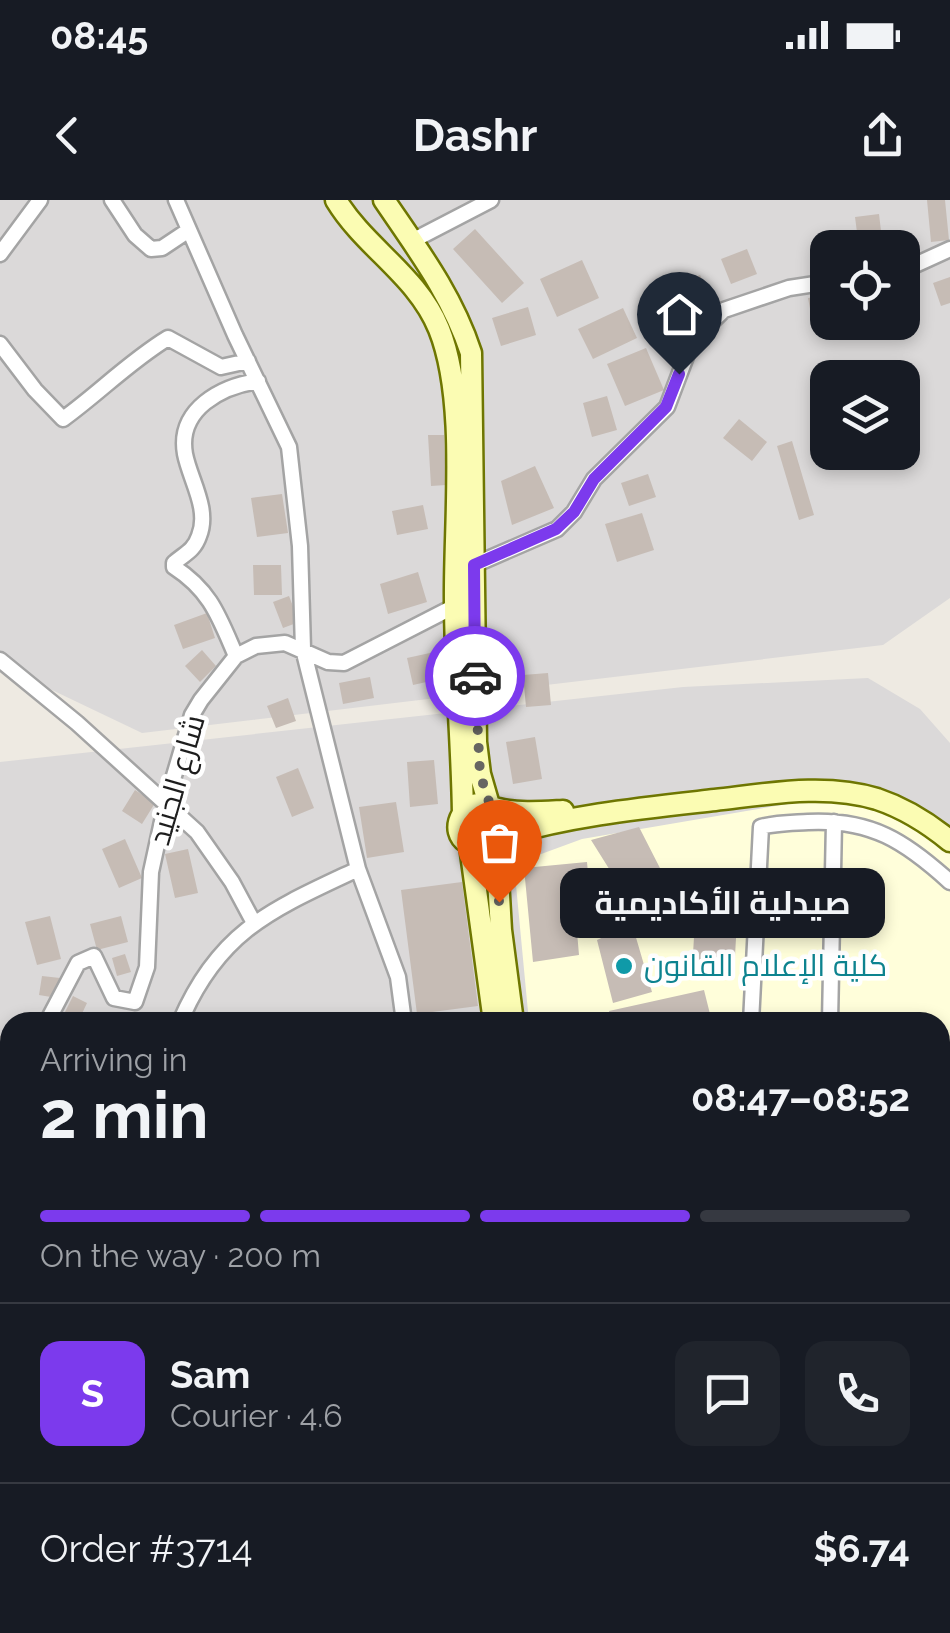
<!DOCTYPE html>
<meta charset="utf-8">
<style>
body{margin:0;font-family:Raleway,Cairo,sans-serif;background:#20242c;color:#f1f3f6;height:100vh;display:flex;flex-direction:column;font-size:38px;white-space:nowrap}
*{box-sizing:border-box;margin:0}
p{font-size:32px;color:#9ea1a6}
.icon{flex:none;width:55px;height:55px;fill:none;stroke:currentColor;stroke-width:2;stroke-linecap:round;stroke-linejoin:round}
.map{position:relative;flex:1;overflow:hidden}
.panel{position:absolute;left:0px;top:812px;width:950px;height:622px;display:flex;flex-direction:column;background:#171b24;border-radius:30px 30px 0 0;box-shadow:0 5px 15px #0003}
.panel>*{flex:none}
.buttons{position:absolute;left:810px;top:30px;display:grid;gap:20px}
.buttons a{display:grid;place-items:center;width:110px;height:110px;border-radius:20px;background:#171b24;box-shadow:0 5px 15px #0003;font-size:50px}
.pin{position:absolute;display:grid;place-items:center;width:85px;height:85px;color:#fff;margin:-102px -42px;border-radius:50% 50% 50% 0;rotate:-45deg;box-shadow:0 0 10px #0007}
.pin .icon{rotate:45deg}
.courier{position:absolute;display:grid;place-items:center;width:100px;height:100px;margin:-50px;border:8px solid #7c3aed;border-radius:50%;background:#fff;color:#222;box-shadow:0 2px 12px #0007}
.bubble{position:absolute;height:70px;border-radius:20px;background:#171b24;box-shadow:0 5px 15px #0003;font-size:32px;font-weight:700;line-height:70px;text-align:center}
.headline em{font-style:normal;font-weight:700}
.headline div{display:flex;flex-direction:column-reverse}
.headline{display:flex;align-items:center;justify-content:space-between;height:170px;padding:0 40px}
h1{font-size:65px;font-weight:700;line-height:75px}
.bar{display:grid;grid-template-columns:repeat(4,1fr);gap:15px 10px;align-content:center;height:120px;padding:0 40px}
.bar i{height:12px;border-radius:8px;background:#363941}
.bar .current{background:#7c3aed}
.bar p{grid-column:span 4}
.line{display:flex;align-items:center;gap:25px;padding:0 40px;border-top:2px solid #363941}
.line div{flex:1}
.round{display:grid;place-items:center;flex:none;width:105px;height:105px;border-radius:20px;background:#20242c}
.status{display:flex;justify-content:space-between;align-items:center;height:70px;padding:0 50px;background:#171b24;direction:ltr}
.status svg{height:28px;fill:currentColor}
header{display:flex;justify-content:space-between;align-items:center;height:130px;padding:0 40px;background:#171b24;font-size:45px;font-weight:700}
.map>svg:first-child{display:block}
.residential{fill:#dbd9d9;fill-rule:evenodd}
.education{fill:#fffeda}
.building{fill:#c6bcb5}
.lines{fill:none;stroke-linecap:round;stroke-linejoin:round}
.street-casing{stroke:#a4a4a4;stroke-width:19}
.secondary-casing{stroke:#6e7601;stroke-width:25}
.street{stroke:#fff;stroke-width:14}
.secondary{stroke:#fbfcb3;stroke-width:20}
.done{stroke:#666562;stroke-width:10;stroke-dasharray:0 18}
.route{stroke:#7c3aed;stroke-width:12}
.culture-dot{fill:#0f9aa8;stroke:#fff;stroke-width:4}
.labels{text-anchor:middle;stroke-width:9;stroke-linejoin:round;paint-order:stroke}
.street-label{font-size:30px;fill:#1d1d1d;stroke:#fff}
.culture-label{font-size:30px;fill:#0d838f;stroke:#fff;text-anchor:start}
</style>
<div class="status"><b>08:45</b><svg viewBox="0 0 49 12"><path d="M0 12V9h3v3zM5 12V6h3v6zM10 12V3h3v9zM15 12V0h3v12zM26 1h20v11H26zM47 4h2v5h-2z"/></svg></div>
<header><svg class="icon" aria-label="back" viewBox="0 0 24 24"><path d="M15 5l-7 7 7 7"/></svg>Dashr<svg class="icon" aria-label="share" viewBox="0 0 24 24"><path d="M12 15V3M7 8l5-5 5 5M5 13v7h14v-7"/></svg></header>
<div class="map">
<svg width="950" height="1433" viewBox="0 0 950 1433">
<rect width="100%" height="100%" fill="#eeeae2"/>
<path class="residential" d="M0 0H950V398L883 445 142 533 8 469 0 460ZM828 48H902V122H828ZM828 178H902V252H828Z
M868 478 920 509 950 543V1433H0V562L683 487ZM10 822H940V1425H10Z"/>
<path class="education" d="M811 600 853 603 881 612 922 633 950 654V1433H650L648 1425H940V822H529L514 664 582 639Z"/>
<path class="building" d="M927 0H945L949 40 931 42Z
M879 14 883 48H859L855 17Z
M475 29 524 83 502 103 453 49Z
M747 49 757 74 731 84 721 59Z
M582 60 599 98 557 117 540 79Z
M700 75 713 104 686 116 673 87Z
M950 77V103L941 106 933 83Z
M828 95V116L812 119 808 98Z
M528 107 536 135 501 146 492 118Z
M623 108 637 138 593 159 578 129Z
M646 148 664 190 625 206 607 164Z
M607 196 617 230 592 237 583 203Z
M739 219 767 242 752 261 723 238Z
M428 235H444L446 285 431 286Z
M792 241 814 315 799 320 777 246Z
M535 266 554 308 512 325 501 281Z
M648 274 656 297 629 306 621 283Z
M282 294 288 333 257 337 251 298Z
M423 305 428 329 397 335 392 311Z
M642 313 654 350 617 362 605 324Z
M253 365H281L282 395H254Z
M418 372 427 402 388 414 380 384Z
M289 396 299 422 283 428 273 402Z
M207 413 215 438 183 449 174 425Z
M202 450 216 466 200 482 185 466Z
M439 451 444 478 413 485 407 458Z
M548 473 551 505 526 507 523 475Z
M370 477 374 498 343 504 339 483Z
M288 498 296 521 276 528 267 506Z
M535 537 542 579 513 584 506 542Z
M434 560 438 604 410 607 407 562Z
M298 568 314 608 292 617 276 577Z
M135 590 155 603 142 624 122 611Z
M396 602 404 652 367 658 359 607Z
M639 627 662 672 623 691 591 640Z
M125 639 142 678 119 688 102 649Z
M188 649 198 693 175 698 165 654Z
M587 662 591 708 575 709 579 755 533 762 524 668Z
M462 682 478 806 417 814 401 690Z
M739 684 734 774 692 771 697 686Z
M50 716 61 759 37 765 25 722Z
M121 716 128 742 97 750 90 724Z
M632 724 652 792 613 803 597 740Z
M125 754 131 772 117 776 112 758Z
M42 776 60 778 57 798 39 795Z
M704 790 712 822H612L609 811Z
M73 796 87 803 78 822H60Z
M849 814 932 820V822H848Z
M10 834V855L2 856 0 836Z
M950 1028V1219L940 1220V1030Z
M1 1033 10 1070 0 1073V1033Z
M950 1377V1433H943L937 1425H940V1384Z
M829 1425H890V1429L829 1430Z"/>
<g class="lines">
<defs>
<path id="street" d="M112 0 135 35 151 49 162 48 189 30
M176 0 235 135 289 247 300 346 303 449 358 669 398 777 404 822
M412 41 491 0
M0 54 40 0
M902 71 950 49
M0 144 35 190 63 219C99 193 130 161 168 138L221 167 248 161
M474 365 557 329 574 312 594 279 667 207 692 141 724 110 789 88 828 82
M236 456C219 417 211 391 174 367V363C184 354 194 351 199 336 210 309 190 280 185 254 177 209 222 186 258 181
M0 460 77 523 197 632 232 682 254 723
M47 822 78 763 94 756 114 798 135 802 147 767 151 672 166 603 192 515 201 500 236 456 256 446 285 443 328 462 344 463 455 406
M180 822C219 730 273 709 358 669
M751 822 761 627C775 623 793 623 808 622 871 619 905 641 950 682
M830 822 834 622
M0 988 10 972
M940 1244H950
M940 1312 950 1311
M0 1361 8 1433
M665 1425 667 1433
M304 1431 305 1433
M48 1433 54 1425
M456 1433V1425
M907 1433V1425"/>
<path id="secondary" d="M336 0C365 48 417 75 439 129 468 201 454 322 455 401 455 472 462 543 463 614
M384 0C418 50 452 95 471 153L476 542 480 574 489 605
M496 609 504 622 498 642C478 655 448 640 462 615 466 608 474 603 483 604 492 605 489 607 498 609 518 614 543 612 563 611
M502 636C571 615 644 608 715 600 768 594 825 583 877 599 904 608 928 623 950 641
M496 644 501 730 513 822
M470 646 494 822
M607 1425 609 1433
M629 1425 631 1433"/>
</defs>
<use href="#street" class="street-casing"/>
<use href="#secondary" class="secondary-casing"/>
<use href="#street" class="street"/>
<use href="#secondary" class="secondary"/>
</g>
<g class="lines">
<path class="done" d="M475 476 480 574 490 605 504 622 502 636 496 644 499 702"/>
<path class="route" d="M475 476 474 365 556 329 574 312 594 279 666 207 679 174"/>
</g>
<circle class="culture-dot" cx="624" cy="766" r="10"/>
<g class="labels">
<g class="street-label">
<text transform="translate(177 580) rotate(-74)" y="10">شارع الجنيد</text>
</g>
<g class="culture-label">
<text x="644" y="776">كلية الإعلام القانون</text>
</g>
</g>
</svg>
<div class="buttons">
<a><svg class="icon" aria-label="locate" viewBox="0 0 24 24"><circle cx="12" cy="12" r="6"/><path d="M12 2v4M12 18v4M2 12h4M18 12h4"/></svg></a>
<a><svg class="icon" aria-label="layers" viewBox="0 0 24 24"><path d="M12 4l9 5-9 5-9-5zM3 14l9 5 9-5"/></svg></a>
</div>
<div class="pin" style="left:499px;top:702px;background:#ea580c"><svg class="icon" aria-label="bag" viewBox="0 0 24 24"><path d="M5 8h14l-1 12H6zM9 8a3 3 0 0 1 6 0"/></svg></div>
<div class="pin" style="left:679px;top:174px;background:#1f2937"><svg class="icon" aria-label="home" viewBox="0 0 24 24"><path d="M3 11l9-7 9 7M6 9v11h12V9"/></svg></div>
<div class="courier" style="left:475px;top:476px"><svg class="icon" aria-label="car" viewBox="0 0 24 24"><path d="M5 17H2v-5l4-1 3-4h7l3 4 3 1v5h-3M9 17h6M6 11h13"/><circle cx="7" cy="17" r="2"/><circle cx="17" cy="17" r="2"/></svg></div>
<div class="bubble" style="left:560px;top:668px;width:325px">صيدلية الأكاديمية</div>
<section class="panel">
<div class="headline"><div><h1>2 min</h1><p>Arriving in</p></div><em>08:47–08:52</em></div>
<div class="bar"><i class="current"></i><i class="current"></i><i class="current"></i><i></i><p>On the way · 200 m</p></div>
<div class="line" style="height:180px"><b class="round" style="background:#7c3aed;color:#fff">S</b><div><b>Sam</b><p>Courier · 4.6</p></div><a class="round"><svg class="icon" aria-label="chat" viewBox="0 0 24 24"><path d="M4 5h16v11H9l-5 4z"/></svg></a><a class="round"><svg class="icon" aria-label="phone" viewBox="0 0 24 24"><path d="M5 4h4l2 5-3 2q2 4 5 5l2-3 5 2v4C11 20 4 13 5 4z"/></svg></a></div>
<div class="line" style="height:130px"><div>Order #3714</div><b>$6.74</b></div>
</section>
</div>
